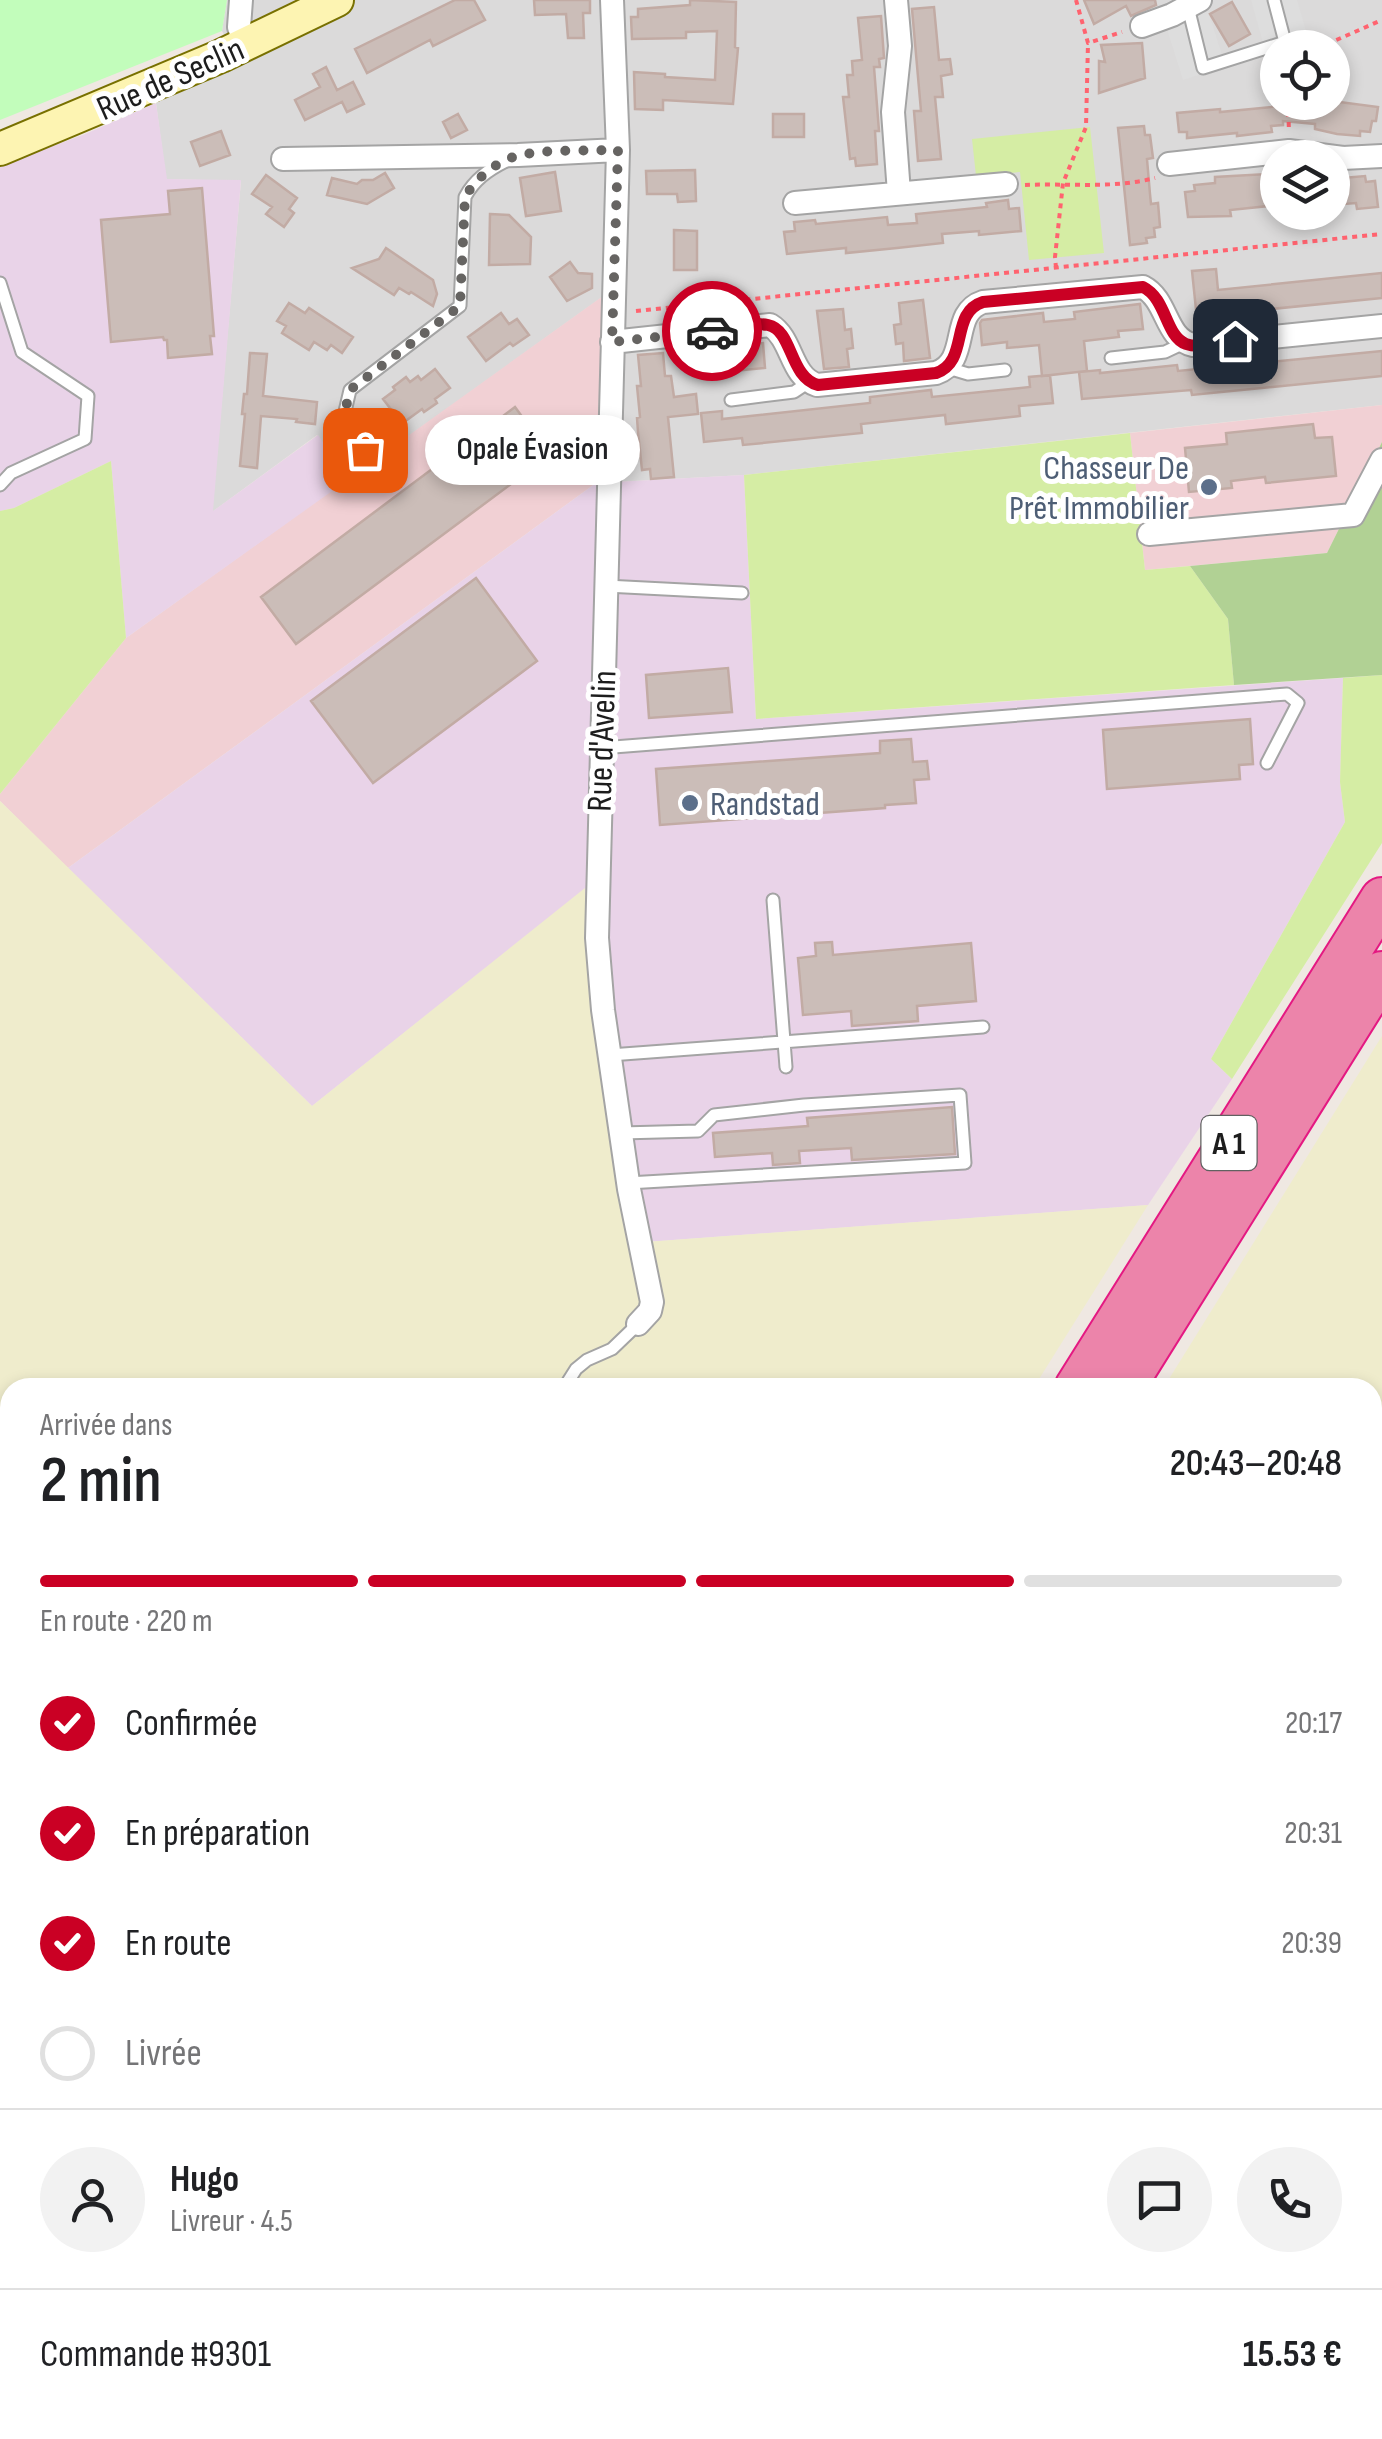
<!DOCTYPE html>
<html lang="fr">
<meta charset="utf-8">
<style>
body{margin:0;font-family:"Sofia Sans Condensed",sans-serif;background:#f2f2f2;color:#202124;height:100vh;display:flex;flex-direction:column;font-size:38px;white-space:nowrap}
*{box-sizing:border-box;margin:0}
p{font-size:32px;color:#757577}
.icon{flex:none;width:55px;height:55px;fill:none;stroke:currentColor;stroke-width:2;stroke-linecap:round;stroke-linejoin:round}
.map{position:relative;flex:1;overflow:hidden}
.panel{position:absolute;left:0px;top:1378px;width:1382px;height:1062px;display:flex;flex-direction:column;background:#fff;border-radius:30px 30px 0 0;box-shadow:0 5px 15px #0003}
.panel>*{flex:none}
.fabs{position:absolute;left:1260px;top:30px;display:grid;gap:20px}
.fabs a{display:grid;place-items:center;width:90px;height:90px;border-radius:50%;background:#fff;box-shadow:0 5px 15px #0003;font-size:50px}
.pin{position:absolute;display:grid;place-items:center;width:85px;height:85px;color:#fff;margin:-42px;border-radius:20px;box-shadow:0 5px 15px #0006}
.courier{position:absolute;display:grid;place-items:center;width:100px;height:100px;margin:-50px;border:8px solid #ca0024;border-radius:50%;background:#fff;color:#222;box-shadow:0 2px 12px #0007}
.bubble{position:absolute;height:70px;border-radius:35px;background:#fff;box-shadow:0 5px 15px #0003;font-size:32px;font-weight:600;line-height:70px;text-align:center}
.overview em{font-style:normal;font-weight:600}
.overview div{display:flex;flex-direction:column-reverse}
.overview{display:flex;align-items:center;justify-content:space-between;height:170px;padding:0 40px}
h1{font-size:65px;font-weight:600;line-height:75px}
.bar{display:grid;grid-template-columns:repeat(4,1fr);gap:15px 10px;align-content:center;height:120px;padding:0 40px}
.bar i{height:12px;border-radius:8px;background:#e0e0e0}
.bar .on{background:#ca0024}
.bar p{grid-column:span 4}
.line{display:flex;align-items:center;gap:25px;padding:0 40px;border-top:2px solid #e0e0e0}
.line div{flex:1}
.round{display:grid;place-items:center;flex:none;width:105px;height:105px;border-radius:52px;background:#f2f2f2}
ol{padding:0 40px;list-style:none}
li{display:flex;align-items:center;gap:30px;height:110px}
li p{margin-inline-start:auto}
li .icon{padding:10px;border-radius:50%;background:#ca0024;color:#fff;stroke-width:4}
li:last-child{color:#757577}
li i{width:55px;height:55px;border:5px solid #e0e0e0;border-radius:50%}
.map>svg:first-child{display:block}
.residential{fill:#dbdada;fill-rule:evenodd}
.commercial{fill:#f1d0d4}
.industrial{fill:#e9d3e8}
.farmland{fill:#efeccc}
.grass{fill:#d5eda4}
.forest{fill:#b1d194}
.park{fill:#c2fdbb}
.parking{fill:#ddd}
.building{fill:#cbbdb8;stroke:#c2aba4;stroke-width:2.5}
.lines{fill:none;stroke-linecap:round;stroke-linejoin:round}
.lane-casing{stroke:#a4a4a4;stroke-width:15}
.street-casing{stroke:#a4a4a4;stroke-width:26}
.secondary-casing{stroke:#787000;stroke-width:36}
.highway-casing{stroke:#e41982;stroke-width:46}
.path{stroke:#ff636f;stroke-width:4;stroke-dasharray:5 5;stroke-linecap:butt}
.lane{stroke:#fff;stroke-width:11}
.street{stroke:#fff;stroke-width:22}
.secondary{stroke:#fdf4b2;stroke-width:32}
.highway{stroke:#ec84aa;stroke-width:42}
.done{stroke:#666462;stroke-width:10;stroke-dasharray:0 18}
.route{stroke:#ca0024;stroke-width:12}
.service-dot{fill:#5c6f8a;stroke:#fff;stroke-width:4}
.labels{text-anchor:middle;stroke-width:10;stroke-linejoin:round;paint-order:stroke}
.shield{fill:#fff;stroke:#616161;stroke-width:2.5}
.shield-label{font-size:32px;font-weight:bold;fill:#1d1d1d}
.street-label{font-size:35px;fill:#1d1d1d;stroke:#fff}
.service-label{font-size:35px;fill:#4e5e75;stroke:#fff;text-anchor:end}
</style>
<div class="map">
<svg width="1382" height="2439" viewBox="0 0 1382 2439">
<rect width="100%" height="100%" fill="#efe8e2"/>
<path class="residential" d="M227 0H1382V405L744 475 596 483 602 297 349 479 317 435 212 512 241 181 166 179 156 103 242 65 222 31ZM1278 48H1332V102H1278ZM1278 158H1332V212H1278Z"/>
<path class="commercial" d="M603 296 596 483 68 868 0 801V794L126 638Z
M1382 405V442L1327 553 1145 570 1130 433Z"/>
<path class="industrial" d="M156 103 167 179 241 180 213 511 318 435 349 479 126 638 111 461 14 508 0 511V165L83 135Z
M744 475 756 719 1343 678 1340 782 1345 822 1211 1059 1232 1079 1148 1205 632 1243 591 1000 585 929V889L312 1106 68 868 596 483Z
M0 1990 10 2001V2430H308L302 2439H0Z"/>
<path class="farmland" d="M0 801 312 1106 585 888V929L591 1000 632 1243 1148 1205 1034 1387 10 1388V2001L0 1990Z
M1382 1036V2439H512L517 2430H1372V1388L1164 1387Z
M308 2430H383L378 2439H302Z"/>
<path class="grass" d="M1090 127 1104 253 1029 260 1020 172 976 176 972 139Z
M1130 433 1145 570 1190 566 1228 619 1234 685 756 719 744 475Z
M111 461 126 638 0 794V511L14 508Z
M1382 675V843L1232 1079 1211 1059 1345 822 1340 782 1343 678Z"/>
<path class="forest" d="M1382 442V675L1234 685 1228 619 1190 566 1327 553Z"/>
<path class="park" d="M0 0H227L222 31 0 120Z"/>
<path class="parking" d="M1251 0H1297L1309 41 1287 47 1278 48 1266 53Z
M1208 11 1222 55 1202 60 1205 73 1183 80 1165 23Z"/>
<path class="building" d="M455 0H474L485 20 433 46 430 40 367 73 355 49Z
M534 0H590V13H583L584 38H568L566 14 535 15Z
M690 0 736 2 735 47 738 48 733 104 663 100V110L635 109 634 72 665 74V77L715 80 717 31 686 32V38L632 39 631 17H638V9L690 5Z
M1084 0H1155L1156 5 1131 16 1126 6 1094 24Z
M1232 2 1250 34 1229 46 1210 14Z
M934 7 939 60 950 59 952 74 941 76 943 97H935L941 159 918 161 914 111H921L912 9Z
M881 16 884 58 879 59 880 67H874L879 131H875L877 164 856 166 855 158 850 159 843 97H849L847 75H853L852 61 862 60 858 18Z
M1142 43 1145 78 1099 93V61L1105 62 1101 45Z
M326 67 337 90 353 82 364 104 347 112 342 102 305 120 295 100 320 87 313 74Z
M1332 101 1378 107 1376 121H1372L1370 132 1360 131V136L1337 134 1315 129V124L1283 121V125L1271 126 1272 132 1254 134 1237 136V133L1187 138V132H1179L1177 113 1220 109V112Z
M458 114 467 130 451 138 443 122Z
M773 114H804V137H773Z
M1144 126 1145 135H1150L1153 158 1147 159 1150 194 1151 204 1158 203 1160 227 1154 228 1155 237 1146 238 1147 243 1130 245 1118 128Z
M221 131 230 155 200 166 191 142Z
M695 170 696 201 678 202 677 194H647L646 171Z
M555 172 561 211 526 216 520 178Z
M385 173 394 188 367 204 327 195 332 178 357 184 362 180H373Z
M1267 174V180L1278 179V205L1230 210 1231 216 1188 217 1185 192 1195 191 1194 185 1215 183V177Z
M266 175 297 198 289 209 294 213 284 227 266 214 272 207 252 194Z
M1365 176 1366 182 1375 181 1378 207 1357 209 1356 203 1332 205V179Z
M202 188 214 336H210L212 354 168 358 167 340H164L163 337 111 342 101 220 170 214 168 191Z
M1008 200 1009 209 1019 208 1021 231 979 235V231L942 234 943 243 897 248 846 253V248L787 254 784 232 795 231 794 222 815 220 816 224 887 217 888 225 917 223 916 214 987 207 986 203Z
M490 214 509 215 531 237 530 264 489 265Z
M674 230 697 231V270H674Z
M386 248 433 280 437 294 433 306 411 292 409 294 399 288 394 295 352 268 379 259Z
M570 262 578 273 592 274V288L567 301 550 277Z
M1216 269 1218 290 1382 273V298L1221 314 1222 327 1198 329 1192 271Z
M923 300 930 358 904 361 903 343 896 344 894 325 901 324 899 303Z
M289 303 305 313 309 308 353 337 342 353 331 345 327 350 314 342 309 350 282 333 286 326 277 321Z
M1140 304 1143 329 1118 331 1119 337 1084 341 1087 371 1042 376 1039 345 1007 348V342L982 345 980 323 982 320 1043 313 1044 322 1075 319 1074 312Z
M843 309 845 330 851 329 853 348 847 349 849 367 824 369 817 311Z
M501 313 509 324 517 319 529 335 513 346 510 343 486 361 468 337Z
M763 343 765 368 704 374 701 348Z
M1382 351V376L1192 395 1191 390 1082 399 1079 372 1100 370V373L1177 365 1178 371Z
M250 353 267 354 263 396 317 402 315 424 296 422 297 419 261 416 257 468 240 466 245 414H242L244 394H247Z
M663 353 665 376H671L674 397 696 394 698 414 668 417 674 477 651 479 650 469 642 470 638 432 637 418 640 417 637 386H641L638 355Z
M435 369 450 388 435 399 437 403 424 412 422 409 396 428 387 416 393 412 383 399 395 390 393 387 406 377 410 382 418 376 421 380Z
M1050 375 1053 403 1019 406 1020 416 946 424 945 415 861 424 862 433 743 445 742 438 704 442 701 413 722 411V419L870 403V397L931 390 932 397 1030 387 1029 377Z
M515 407 550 455 296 644 261 597Z
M1313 424 1315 438 1332 437 1336 476 1266 483 1265 477 1231 481 1232 488 1189 492 1185 448 1227 444 1226 433Z
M476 578 537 661 373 783 311 701Z
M728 668 732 712 649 718 646 675Z
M1250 719 1253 764 1239 765 1240 779 1107 789 1103 730Z
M911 739 913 762 927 761 929 779 914 780 916 803 885 805V808L660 825 656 769 880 753V741Z
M832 942 833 955 971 943 976 1001 917 1006 918 1021 852 1026 851 1011 803 1015 798 958 816 956 815 943Z
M952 1107 955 1154 852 1160 851 1148 799 1151 800 1163 773 1165 772 1153 715 1157 713 1133 808 1126 807 1118Z"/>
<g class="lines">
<defs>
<path id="lane" d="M1188 7 1203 68 1285 42 1274 0
M0 283 22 352 88 396 85 439 11 473 0 485
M1111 358 1165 352 1184 343
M948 368 968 374 1005 370
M731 400 794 392 809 382
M365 450 343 420 350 390 460 306 465 197C474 180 488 170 506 161
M606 586 742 593
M601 748 1287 694 1298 703 1267 763
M773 900 786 1067
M610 1055 983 1027
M621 1133 698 1131 714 1115 804 1105 960 1095 965 1163 628 1183
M564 1388 576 1369 587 1360 612 1349 638 1324"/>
<path id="street" d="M241 0 239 27 245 46
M612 0 618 150 597 938 603 1010 629 1189 652 1302 650 1311 638 1324
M896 0 900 46 893 112 899 193
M1142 26 1172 15 1200 0
M283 159 518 155 618 150
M1169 164 1289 151 1343 158 1382 156
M795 203 1006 184
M612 342 770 325C793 339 790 376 817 385L936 373C971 361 949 313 983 302L1143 287C1168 300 1165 339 1193 345L1382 326
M1149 534 1353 515 1382 460"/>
<path id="secondary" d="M0 149 221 56 337 0"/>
<path id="highway" d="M1076 1388 1382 899
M1123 1388 1382 973
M418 2439 423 2430
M466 2439 472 2430"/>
</defs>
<use href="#lane" class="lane-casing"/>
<use href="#street" class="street-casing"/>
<use href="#secondary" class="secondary-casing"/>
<use href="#highway" class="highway-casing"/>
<path class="path" d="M1076 0 1088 43 1122 32
M1318 48 1382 20
M1288 102 1289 132
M1025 185C1068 183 1113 189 1155 178
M1056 268 1055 257 1063 183 1086 127 1088 43
M636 311 1382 234
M1372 1894 1382 1886
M1068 2430 1075 2439"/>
<use href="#lane" class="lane"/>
<use href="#street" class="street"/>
<use href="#secondary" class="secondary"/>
<use href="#highway" class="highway"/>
</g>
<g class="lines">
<path class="done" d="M365 450 343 420 350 390 460 306 465 197C476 178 499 159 521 155 548 149 589 151 618 150L612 342 712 331"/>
<path class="route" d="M712 331C727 329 754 322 768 325 793 330 789 377 818 385L936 373C970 361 949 313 983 302L1143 287C1167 299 1165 336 1186 344 1200 349 1221 342 1235 341"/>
</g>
<g class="service-dot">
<circle cx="1209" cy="487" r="10"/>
<circle cx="690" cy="803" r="10"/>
</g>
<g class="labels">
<rect class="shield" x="1201.5" y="1116" width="55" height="54" rx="8"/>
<g class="shield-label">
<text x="1229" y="1154">A 1</text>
</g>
<g class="street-label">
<text transform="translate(170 78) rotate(-24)" y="12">Rue de Seclin</text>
<text transform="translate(601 741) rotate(-88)" y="12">Rue d'Avelin</text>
</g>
<g class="service-label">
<text x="1189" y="479">Chasseur De<tspan x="1189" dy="40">Prêt Immobilier</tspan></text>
<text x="710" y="815" text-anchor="start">Randstad</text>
</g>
</g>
</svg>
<div class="fabs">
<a><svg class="icon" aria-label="locate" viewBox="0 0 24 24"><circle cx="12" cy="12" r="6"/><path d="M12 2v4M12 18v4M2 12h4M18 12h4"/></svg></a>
<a><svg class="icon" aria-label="layers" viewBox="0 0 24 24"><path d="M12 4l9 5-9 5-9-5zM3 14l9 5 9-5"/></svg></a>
</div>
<div class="pin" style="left:365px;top:450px;background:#ea580c"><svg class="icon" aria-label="bag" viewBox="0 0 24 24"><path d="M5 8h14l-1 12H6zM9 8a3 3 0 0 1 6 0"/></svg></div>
<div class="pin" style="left:1235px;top:341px;background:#1f2937"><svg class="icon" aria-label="home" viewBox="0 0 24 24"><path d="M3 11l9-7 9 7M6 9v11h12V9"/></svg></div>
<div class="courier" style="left:712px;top:331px"><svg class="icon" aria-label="car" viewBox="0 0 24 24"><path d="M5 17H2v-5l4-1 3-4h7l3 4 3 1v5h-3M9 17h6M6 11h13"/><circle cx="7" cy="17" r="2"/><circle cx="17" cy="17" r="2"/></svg></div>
<div class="bubble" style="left:425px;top:415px;width:215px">Opale Évasion</div>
<section class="panel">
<div class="overview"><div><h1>2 min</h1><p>Arrivée dans</p></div><em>20:43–20:48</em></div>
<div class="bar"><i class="on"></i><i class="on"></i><i class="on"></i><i></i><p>En route · 220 m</p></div>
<ol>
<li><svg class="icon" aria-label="check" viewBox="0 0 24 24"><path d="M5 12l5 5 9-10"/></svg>Confirmée<p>20:17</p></li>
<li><svg class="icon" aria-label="check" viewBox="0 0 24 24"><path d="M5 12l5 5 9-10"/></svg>En préparation<p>20:31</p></li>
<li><svg class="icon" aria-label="check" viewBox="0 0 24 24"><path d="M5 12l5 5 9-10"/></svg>En route<p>20:39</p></li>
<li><i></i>Livrée</li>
</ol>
<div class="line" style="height:180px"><a class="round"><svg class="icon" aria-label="person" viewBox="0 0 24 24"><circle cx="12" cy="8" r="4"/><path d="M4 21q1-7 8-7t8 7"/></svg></a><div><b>Hugo</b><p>Livreur · 4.5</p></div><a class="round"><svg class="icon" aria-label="chat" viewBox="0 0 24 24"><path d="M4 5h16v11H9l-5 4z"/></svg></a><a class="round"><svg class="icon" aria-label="phone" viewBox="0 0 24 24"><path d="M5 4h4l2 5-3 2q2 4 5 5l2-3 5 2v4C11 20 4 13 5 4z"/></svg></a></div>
<div class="line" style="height:130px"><div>Commande #9301</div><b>15.53 €</b></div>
</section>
</div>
